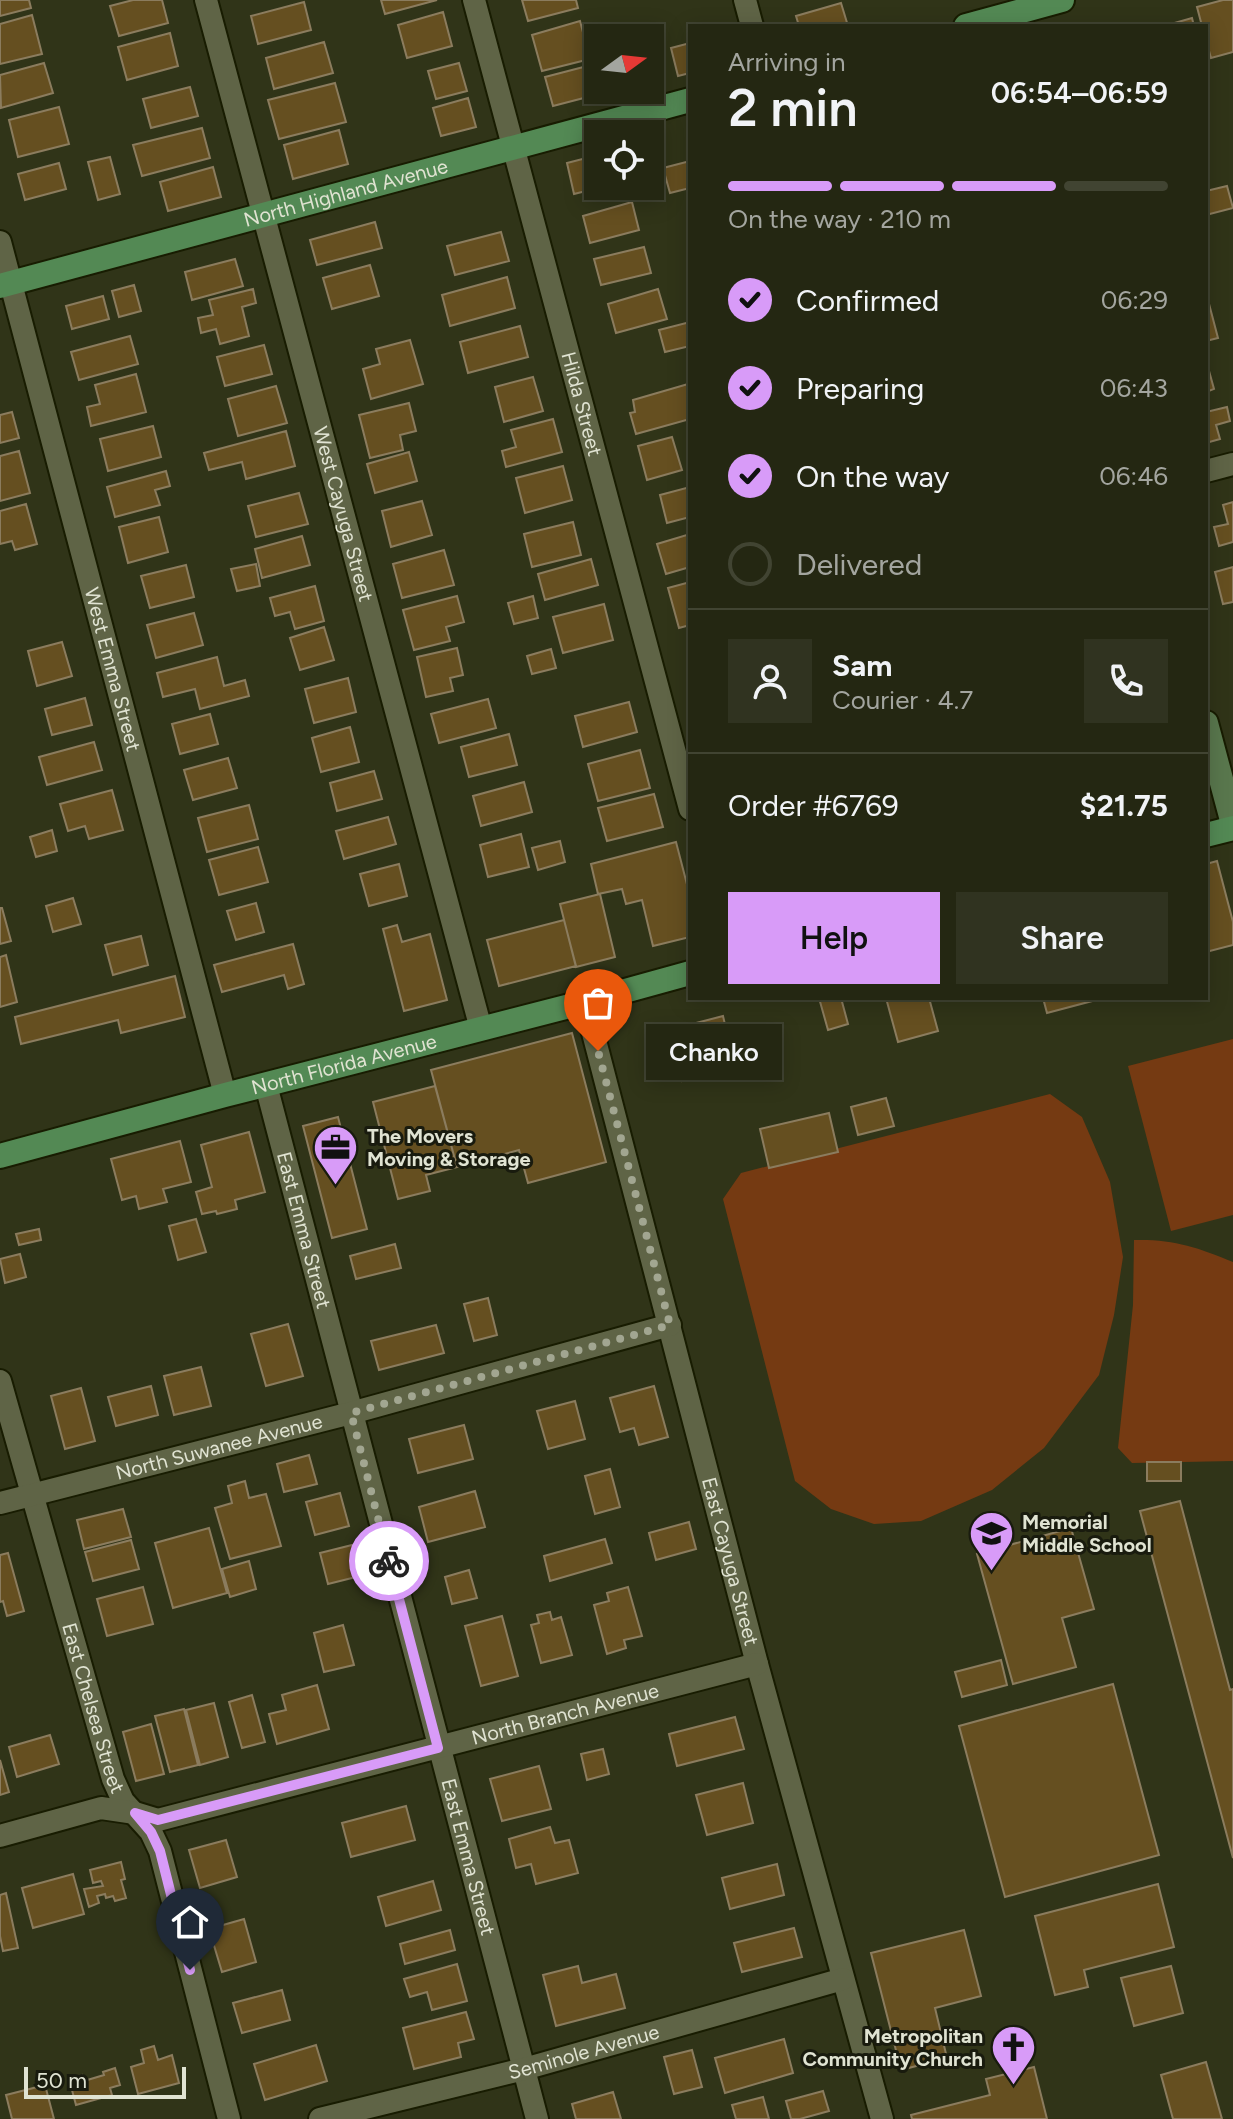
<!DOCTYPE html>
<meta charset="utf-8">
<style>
body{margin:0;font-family:Figtree,sans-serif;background:#303320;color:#f1f3f6;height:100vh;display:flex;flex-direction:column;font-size:30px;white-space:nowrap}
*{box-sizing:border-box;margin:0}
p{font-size:26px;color:#a3a59f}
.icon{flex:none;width:44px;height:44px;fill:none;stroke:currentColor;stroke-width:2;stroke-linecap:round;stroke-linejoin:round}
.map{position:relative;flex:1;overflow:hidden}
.details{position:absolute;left:688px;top:24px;width:520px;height:976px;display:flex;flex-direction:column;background:#242712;border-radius:0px;box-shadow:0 4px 20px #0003,0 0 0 2px #414432}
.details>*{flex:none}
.needle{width:52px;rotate:75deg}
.tools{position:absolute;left:584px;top:24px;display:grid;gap:16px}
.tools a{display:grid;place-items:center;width:80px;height:80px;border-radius:0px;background:#242712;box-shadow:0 4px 20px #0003,0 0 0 2px #414432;font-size:40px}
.scale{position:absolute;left:24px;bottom:20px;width:162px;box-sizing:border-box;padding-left:8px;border:4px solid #e0e3d2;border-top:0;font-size:22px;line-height:28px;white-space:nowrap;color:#e0e3d2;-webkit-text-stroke:6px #191b0e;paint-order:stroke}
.pin{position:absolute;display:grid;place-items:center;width:68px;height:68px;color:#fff;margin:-82px -34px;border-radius:50% 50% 50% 0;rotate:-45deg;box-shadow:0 0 8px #0007}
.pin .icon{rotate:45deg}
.courier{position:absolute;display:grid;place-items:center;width:80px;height:80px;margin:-40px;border:6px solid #d89bf8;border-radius:50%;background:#fff;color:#222;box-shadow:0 2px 10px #0007}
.bubble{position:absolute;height:56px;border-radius:0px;background:#242712;box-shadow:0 4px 20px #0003,0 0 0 2px #414432;font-size:26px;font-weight:600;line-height:56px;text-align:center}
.headline em{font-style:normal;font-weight:600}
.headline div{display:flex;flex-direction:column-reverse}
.headline{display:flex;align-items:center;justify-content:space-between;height:136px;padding:0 40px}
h1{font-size:52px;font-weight:600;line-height:60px}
.bar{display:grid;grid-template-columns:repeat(4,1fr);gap:12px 8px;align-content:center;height:96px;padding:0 40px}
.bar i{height:10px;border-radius:6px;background:#414432}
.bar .on{background:#d89bf8}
.bar p{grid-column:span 4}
.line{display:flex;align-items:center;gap:20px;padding:0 40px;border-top:2px solid #414432}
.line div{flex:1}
.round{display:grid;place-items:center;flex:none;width:84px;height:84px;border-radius:0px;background:#303320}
ol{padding:0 40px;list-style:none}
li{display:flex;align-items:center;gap:24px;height:88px}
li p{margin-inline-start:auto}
li .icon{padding:8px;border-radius:50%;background:#d89bf8;color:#111;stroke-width:4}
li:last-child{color:#a3a59f}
li i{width:44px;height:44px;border:4px solid #414432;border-radius:50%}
.action{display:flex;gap:16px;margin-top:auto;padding:16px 40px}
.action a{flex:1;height:92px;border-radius:0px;background:#d89bf8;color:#111;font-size:32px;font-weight:600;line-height:92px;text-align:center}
.action a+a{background:#303320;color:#f1f3f6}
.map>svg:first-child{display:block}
.green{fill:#753a12}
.building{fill:#654f20;stroke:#8b7c5e;stroke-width:2}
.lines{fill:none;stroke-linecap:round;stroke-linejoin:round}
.street-casing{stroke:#181c01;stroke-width:26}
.secondary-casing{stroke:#181c01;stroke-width:28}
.primary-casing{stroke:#181c01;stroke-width:28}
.street{stroke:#5f6446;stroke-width:22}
.secondary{stroke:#59774d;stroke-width:24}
.primary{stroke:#538954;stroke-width:24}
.done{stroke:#a2a691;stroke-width:8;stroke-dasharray:0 14.4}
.route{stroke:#d89bf8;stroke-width:10}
.labels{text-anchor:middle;stroke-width:6;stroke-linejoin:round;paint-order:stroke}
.street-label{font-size:20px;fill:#e0e3d2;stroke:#191b0e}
.poi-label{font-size:20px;font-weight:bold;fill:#e0e3d2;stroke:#191b0e;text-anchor:start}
</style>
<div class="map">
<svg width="1233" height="2119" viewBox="0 0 1233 2119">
<rect width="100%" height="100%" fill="#303418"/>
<path class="green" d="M1233 1039V1215L1171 1231 1128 1066Z
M1050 1094 1082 1117 1110 1182 1123 1257 1114 1315 1099 1375 1044 1448 992 1490 921 1521 874 1524 831 1509 795 1481 723 1199 741 1173Z
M1134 1240C1173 1239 1197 1247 1233 1262V1461L1132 1463 1118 1448 1133 1305Z"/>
<path class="building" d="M0 0H29L31 8 0 16Z
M133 0H162L168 23 119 36 110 6Z
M381 0H437L385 14Z
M522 0H576L578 8 528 21Z
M1223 0H1233V52L1211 58 1206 40V26H1202L1197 7Z
M304 2 311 30 258 44 251 16Z
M841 3 848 26H799L796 16Z
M443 12 452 46 407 58 398 25Z
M32 15 42 54 0 64V24Z
M1192 18 1194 26H1164Z
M580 21 590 59 542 71 532 35Z
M170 33 178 66 127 80 118 47Z
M324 42 333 73 274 89 266 58Z
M690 43V73L678 76 671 48Z
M44 63 53 93 1 108 0 75Z
M459 63 467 91 436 99 428 71Z
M595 64 598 76V90H602L603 93 553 106 545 77Z
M335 83 346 122 279 139 268 100Z
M190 87 198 116 151 128 143 99Z
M468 98 476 127 441 136 433 108Z
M59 107 69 144 18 157 9 120Z
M202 128 210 158 142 176 133 145Z
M339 130 348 164 293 179 284 145Z
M598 155V186H606L574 194 567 163Z
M110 157 120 194 98 200 88 162Z
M690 161V188L670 193 663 168Z
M59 163 66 189 25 200 18 174Z
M213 167 221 197 168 211 160 182Z
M1227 186 1233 208 1206 215V191Z
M632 202 639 230 590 243 583 216Z
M375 222 382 248 317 265 310 240Z
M501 232 509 261 455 275 447 246Z
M644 247 651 273 601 285 594 259Z
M235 259 243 286 192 300 185 272Z
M370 265 379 296 332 309 323 278Z
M507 277 515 308 450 326 442 295Z
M134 285 141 311 119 317 112 291Z
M253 289 256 303 242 307 249 336 220 344 216 329 201 333 198 318 213 315 209 300Z
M658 289 667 319 616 333 608 304Z
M103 296 109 319 72 329 66 306Z
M1206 300H1208L1218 338 1206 341Z
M690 322V346L665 352 659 330Z
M520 326 528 357 468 373 460 342Z
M130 336 138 364 79 380 71 352Z
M410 340 423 384 371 399 363 369 380 364 376 349Z
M264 345 272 374 225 386 217 357Z
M1206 360 1214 389 1206 392Z
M136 374 146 412 91 426 87 407 100 404 95 385Z
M533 377 543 411 504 422 495 387Z
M688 384 690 392V419L636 434 630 413 635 412 633 400Z
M276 386 287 423 238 436 228 399Z
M409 403 416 431 400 435 403 450 370 458 359 415Z
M1227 407 1230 421 1216 425 1220 439 1206 443V412Z
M12 412 19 438 0 443V415Z
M553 419 562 452 506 467 502 451 516 447 511 430Z
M153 426 161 457 108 471 100 439Z
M286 431 295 466 246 479 242 462 209 470 204 453Z
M672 437 682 470 647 480 638 446Z
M19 451 30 493 0 501V456Z
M409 452 417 481 375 493 367 464Z
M563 466 572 500 525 513 516 478Z
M166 471 170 486 155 490 160 505 115 517 107 487Z
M690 487V517L667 523 660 495Z
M299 493 308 524 256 537 248 506Z
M422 501 432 535 391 547 382 511Z
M1233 502V542L1219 546 1214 527 1228 524 1223 505Z
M26 504 37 544 15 550 12 541 0 544V511Z
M159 517 168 552 128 563 119 527Z
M573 522 581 555 532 567 524 534Z
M690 534V567L666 574 657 544Z
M302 536 310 565 262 578 255 549Z
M444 550 454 585 402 598 393 564Z
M591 559 598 585 545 600 538 574Z
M256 564 260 586 237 591 231 569Z
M186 565 194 597 150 608 141 576Z
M1233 567V602L1223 604 1215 572Z
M690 582V625L679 628 668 588Z
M315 586 324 621 295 629 290 612 275 616 270 598Z
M457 596 464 622 446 627 450 641 414 650 403 610Z
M533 596 538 618 514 624 508 603Z
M604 604 613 640 563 653 553 617Z
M194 613 203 645 156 658 147 625Z
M324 627 334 660 300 670 290 638Z
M62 642 72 676 37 686 28 651Z
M457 648 463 675 450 678 453 691 426 697 417 657Z
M551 649 556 668 532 674 527 656Z
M217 657 224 686 245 680 249 696 200 709 195 689 163 697 157 673Z
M348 678 356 712 314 723 305 689Z
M85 698 92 725 52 735 45 709Z
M488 699 496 728 439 743 431 714Z
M629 702 637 732 583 747 575 716Z
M210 714 218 744 180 754 172 724Z
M350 727 359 762 321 772 312 738Z
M509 734 517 765 469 777 461 747Z
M94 742 102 770 47 785 39 757Z
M640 750 650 788 598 801 588 764Z
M228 758 237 788 193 800 184 770Z
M374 771 382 799 337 811 330 783Z
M524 782 532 812 481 826 473 796Z
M112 790 123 830 89 839 85 826 68 831 60 804Z
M654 794 663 827 607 841 598 808Z
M249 805 258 839 207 852 198 818Z
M388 817 396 844 344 859 336 831Z
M52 830 57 851 36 857 30 837Z
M521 834 529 867 488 877 480 845Z
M560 841 565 862 538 870 532 848Z
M676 842 690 896V937L653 946 642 900 626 904 622 889 598 894 591 864Z
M258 847 268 882 219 895 209 860Z
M1217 861 1233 922V945L1206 952V864Z
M399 864 407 896 369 906 360 874Z
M600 894 615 957 576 967 560 904Z
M73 898 81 924 53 932 46 906Z
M256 903 264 932 236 940 227 911Z
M0 908H2L11 941 0 944Z
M564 920 576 966 499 986 487 940Z
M397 925 402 942 430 934 447 1000 404 1011 383 929Z
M141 936 148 965 113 975 105 945Z
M293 944 304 984 288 989 284 975 222 992 214 965Z
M6 955 17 1002 0 1007V957Z
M175 976 185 1017 121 1033 118 1020 21 1044 15 1017Z
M819 998H841L848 1024 828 1030Z
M886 998H929L938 1031 898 1042Z
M1043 998H1095L1096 1000 1047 1013Z
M723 1016 735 1067 682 1081 669 1030Z
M572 1033 606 1162 528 1183 519 1150 457 1167 431 1070Z
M435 1086 457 1167 426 1175 430 1191 398 1199 373 1102Z
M886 1098 894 1126 858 1135 851 1107Z
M829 1113 838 1152 769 1168 760 1129Z
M338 1117 367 1229 332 1238 303 1126Z
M249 1132 265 1192 235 1200 237 1209 217 1214 216 1211 202 1214 196 1192 212 1187 201 1145Z
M180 1141 191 1182 163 1189 167 1202 139 1209 136 1196 122 1200 111 1159Z
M196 1219 206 1252 178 1260 169 1226Z
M39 1229 41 1240 19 1245 16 1234Z
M395 1244 401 1268 356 1279 350 1256Z
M20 1254 26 1277 5 1283 0 1259Z
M488 1298 497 1335 474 1341 464 1304Z
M288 1324 303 1376 266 1386 251 1334Z
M436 1325 444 1353 379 1370 371 1341Z
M201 1367 211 1406 174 1415 164 1376Z
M151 1386 158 1415 116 1426 108 1397Z
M654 1386 668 1437 639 1445 634 1428 620 1432 610 1398Z
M81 1388 95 1441 65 1449 51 1396Z
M575 1401 585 1439 548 1449 537 1411Z
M464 1425 473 1459 418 1473 409 1439Z
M309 1455 317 1484 284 1492 277 1464Z
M1147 1462H1181V1481H1147Z
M610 1469 620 1507 595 1514 585 1476Z
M245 1481 249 1498 266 1494 281 1546 230 1559 215 1508 232 1503 228 1486Z
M475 1491 485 1527 428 1542 419 1507Z
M340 1493 349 1526 315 1535 306 1502Z
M1180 1501 1230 1690 1233 1689V1858L1140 1511Z
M123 1509 131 1537 84 1549 77 1520Z
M689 1522 696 1549 656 1560 649 1533Z
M209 1528 227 1593 173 1608 155 1543Z
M1071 1528 1094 1609 1062 1618 1076 1667 1013 1684 977 1554Z
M605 1539 612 1563 550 1581 544 1556Z
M131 1540 139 1569 93 1581 85 1552Z
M356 1544 364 1575 328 1584 320 1553Z
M8 1553 24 1611 7 1616 3 1601 0 1602V1555Z
M249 1561 256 1589 230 1597 222 1569Z
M469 1570 477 1598 452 1604 445 1577Z
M143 1587 153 1624 107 1636 97 1599Z
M628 1587 642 1636 624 1640 626 1648 607 1654 594 1605 609 1601 607 1593Z
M550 1612 552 1620 561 1617 572 1655 541 1663 531 1625 539 1623 537 1615Z
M502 1616 518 1676 481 1686 465 1626Z
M343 1625 354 1665 324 1672 314 1633Z
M1001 1660 1007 1685 962 1697 955 1672Z
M1113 1684 1159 1855 1005 1897 959 1726Z
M317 1685 329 1729 277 1744 269 1714 286 1710 282 1695Z
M252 1695 265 1742 242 1748 229 1702Z
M214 1703 228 1757 200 1765 186 1710Z
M184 1709 198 1765 170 1772 155 1716Z
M735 1717 744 1749 677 1766 669 1734Z
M151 1724 164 1774 136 1781 123 1732Z
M50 1735 59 1764 17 1777 9 1747Z
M603 1749 609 1774 587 1780 581 1754Z
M0 1760 9 1792 0 1795Z
M539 1766 551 1809 502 1821 490 1779Z
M743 1783 753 1823 707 1835 696 1795Z
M406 1806 415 1840 351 1857 342 1823Z
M550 1827 555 1843 569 1840 578 1873 536 1884 531 1864 516 1868 509 1839Z
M226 1840 237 1877 200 1888 189 1850Z
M121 1862 125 1879 121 1880 126 1898 115 1901 113 1896 106 1898 105 1894 97 1896 99 1903 89 1907 84 1889 103 1886 101 1881 93 1883 90 1870Z
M777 1864 784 1895 730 1909 722 1878Z
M73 1874 84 1914 33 1928 22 1888Z
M433 1881 441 1910 386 1926 378 1897Z
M1158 1884 1174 1947 1084 1970 1088 1987 1055 1995 1035 1916Z
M6 1893 18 1948 3 1951 0 1936V1895Z
M244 1919 256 1962 222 1972 209 1929Z
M794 1928 802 1957 742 1972 734 1943Z
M450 1930 455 1950 405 1964 400 1944Z
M964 1930 981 1996 935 2008 947 2058 901 2070 871 1953Z
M457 1964 467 2001 432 2010 427 1992 410 1997 404 1979Z
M578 1966 582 1983 616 1974 625 2008 556 2026 543 1975Z
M1171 1966 1183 2013 1134 2026 1121 1978Z
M282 1990 290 2020 242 2033 233 2003Z
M466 2012 474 2039 458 2043 461 2057 414 2069 403 2028Z
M784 2039 793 2073 725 2093 715 2058Z
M316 2045 327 2081 265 2100 254 2064Z
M154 2046 158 2060 172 2055 179 2083 138 2094 131 2067 144 2063 141 2050Z
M692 2050 702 2087 674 2094 664 2057Z
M1206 2062 1222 2119H1173L1161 2075Z
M1034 2067 1047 2119H912L911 2115 990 2095 986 2079Z
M115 2068 120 2085 110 2088 112 2095 76 2105 69 2079 82 2075 84 2081 104 2075 103 2072Z
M45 2085 54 2119H12L6 2095Z
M823 2091 829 2111 800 2119H791L786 2101Z
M613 2092 621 2119H576L572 2104Z
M763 2097 769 2119H736L732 2105Z"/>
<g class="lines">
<defs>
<g id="street">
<path id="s1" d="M206 0 481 1029"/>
<path id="s2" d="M474 0 690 809"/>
<path d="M745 0 752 26"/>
<path id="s3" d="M0 242 225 1095"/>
<path d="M1206 471 1233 464"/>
<path id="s4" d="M585 1002 757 1664 882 2119"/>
<path id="s5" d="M266 1085 537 2119"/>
<path id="s6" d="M0 1381 113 1779 123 1801 151 1832 160 1851 229 2119"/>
<path id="s7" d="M0 1503 351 1413 670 1325"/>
<path id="s8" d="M0 1836 101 1808 135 1813 158 1820 757 1664"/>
<path id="s9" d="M320 2119 524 2069 843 1979"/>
</g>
<path id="secondary" d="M1206 723 1233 824"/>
<g id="primary">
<path d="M966 26 1062 0"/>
<path id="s10" d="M0 286 690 100"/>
<path d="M1206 835 1233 828"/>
<path id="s11" d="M0 1156 225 1095 585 1002 690 973"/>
</g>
</defs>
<use href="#street" class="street-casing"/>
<use href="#secondary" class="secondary-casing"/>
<use href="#primary" class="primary-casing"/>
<use href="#street" class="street"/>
<use href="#secondary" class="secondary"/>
<use href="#primary" class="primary"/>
</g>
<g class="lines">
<path class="done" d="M389 1561 351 1413 670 1325 598 1051"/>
<path class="route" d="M190 1970 160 1851 151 1832 135 1813 158 1820 438 1748 389 1561"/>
</g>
<defs>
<symbol id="office-pin" viewBox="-11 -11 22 30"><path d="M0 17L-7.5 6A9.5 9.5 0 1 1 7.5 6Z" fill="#d89bf8" stroke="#191b0e"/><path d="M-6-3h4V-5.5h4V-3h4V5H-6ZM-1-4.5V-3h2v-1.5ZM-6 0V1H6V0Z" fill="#111"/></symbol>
<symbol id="school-pin" viewBox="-11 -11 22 30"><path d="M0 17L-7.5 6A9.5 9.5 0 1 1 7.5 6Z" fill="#d89bf8" stroke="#191b0e"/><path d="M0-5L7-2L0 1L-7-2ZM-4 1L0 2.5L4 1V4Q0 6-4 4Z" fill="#111"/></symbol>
<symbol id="church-pin" viewBox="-11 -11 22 30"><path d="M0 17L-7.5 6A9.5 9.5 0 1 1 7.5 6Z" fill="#d89bf8" stroke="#191b0e"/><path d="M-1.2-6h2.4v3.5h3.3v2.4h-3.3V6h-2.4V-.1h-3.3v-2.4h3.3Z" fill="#111"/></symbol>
</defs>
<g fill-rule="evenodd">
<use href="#office-pin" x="310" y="1122" width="51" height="69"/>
<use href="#school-pin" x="966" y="1508" width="51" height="69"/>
<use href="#church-pin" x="988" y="2022" width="51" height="69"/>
</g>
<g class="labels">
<g class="street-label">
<text dy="7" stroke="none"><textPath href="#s10" startOffset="358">North Highland Avenue</textPath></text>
<text dy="7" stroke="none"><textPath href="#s2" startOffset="418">Hilda Street</textPath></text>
<text dy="7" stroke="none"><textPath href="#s1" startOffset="532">West Cayuga Street</textPath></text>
<text dy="7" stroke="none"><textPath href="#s3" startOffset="442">West Emma Street</textPath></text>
<text dy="7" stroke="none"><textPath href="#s11" startOffset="356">North Florida Avenue</textPath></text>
<text dy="7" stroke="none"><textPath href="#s5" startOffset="150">East Emma Street</textPath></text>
<text dy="7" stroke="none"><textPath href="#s7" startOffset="226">North Suwanee Avenue</textPath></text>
<text dy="7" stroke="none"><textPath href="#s4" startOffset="578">East Cayuga Street</textPath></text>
<text dy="7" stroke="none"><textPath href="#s6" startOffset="340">East Chelsea Street</textPath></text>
<text dy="7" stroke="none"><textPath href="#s8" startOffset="584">North Branch Avenue</textPath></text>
<text dy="7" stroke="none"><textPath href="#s5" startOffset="798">East Emma Street</textPath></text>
<text dy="7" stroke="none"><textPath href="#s9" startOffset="272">Seminole Avenue</textPath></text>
</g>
<g class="poi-label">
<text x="367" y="1143">The Movers<tspan x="367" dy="23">Moving &amp; Storage</tspan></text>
<text x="1022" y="1529">Memorial<tspan x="1022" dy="23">Middle School</tspan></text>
<text x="983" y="2043" text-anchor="end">Metropolitan<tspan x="983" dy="23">Community Church</tspan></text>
</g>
</g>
</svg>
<div class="tools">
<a><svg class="needle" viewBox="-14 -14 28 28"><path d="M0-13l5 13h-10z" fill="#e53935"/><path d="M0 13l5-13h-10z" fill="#a3a59f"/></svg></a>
<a><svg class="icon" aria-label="locate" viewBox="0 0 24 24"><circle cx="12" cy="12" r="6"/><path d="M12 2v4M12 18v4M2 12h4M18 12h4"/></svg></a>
</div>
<div class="scale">50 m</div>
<div class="pin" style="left:598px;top:1051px;background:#ea580c"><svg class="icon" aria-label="bag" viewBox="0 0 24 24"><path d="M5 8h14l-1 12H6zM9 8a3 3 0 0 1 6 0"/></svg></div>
<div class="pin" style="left:190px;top:1970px;background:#1f2937"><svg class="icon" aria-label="home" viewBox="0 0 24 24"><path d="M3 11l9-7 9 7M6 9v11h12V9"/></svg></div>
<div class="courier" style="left:389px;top:1561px"><svg class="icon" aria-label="bike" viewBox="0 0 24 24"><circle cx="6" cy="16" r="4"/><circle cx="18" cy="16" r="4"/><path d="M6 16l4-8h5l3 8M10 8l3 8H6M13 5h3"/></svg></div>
<div class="bubble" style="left:646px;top:1024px;width:136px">Chanko</div>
<section class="details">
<div class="headline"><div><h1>2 min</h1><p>Arriving in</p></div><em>06:54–06:59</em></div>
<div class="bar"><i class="on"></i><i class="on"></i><i class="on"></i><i></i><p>On the way · 210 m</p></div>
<ol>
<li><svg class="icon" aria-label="check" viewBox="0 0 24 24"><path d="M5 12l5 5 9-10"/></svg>Confirmed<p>06:29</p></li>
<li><svg class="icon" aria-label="check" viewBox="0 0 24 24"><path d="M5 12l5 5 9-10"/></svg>Preparing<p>06:43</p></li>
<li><svg class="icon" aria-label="check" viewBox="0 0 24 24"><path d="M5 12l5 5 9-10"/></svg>On the way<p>06:46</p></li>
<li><i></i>Delivered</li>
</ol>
<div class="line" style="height:144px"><a class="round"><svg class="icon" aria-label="person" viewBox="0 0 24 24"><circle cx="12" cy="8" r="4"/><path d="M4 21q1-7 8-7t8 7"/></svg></a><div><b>Sam</b><p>Courier · 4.7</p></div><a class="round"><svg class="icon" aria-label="phone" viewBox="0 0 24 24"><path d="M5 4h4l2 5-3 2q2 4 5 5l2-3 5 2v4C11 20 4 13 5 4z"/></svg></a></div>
<div class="line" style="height:104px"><div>Order #6769</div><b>$21.75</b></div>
<div class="action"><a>Help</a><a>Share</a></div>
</section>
</div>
